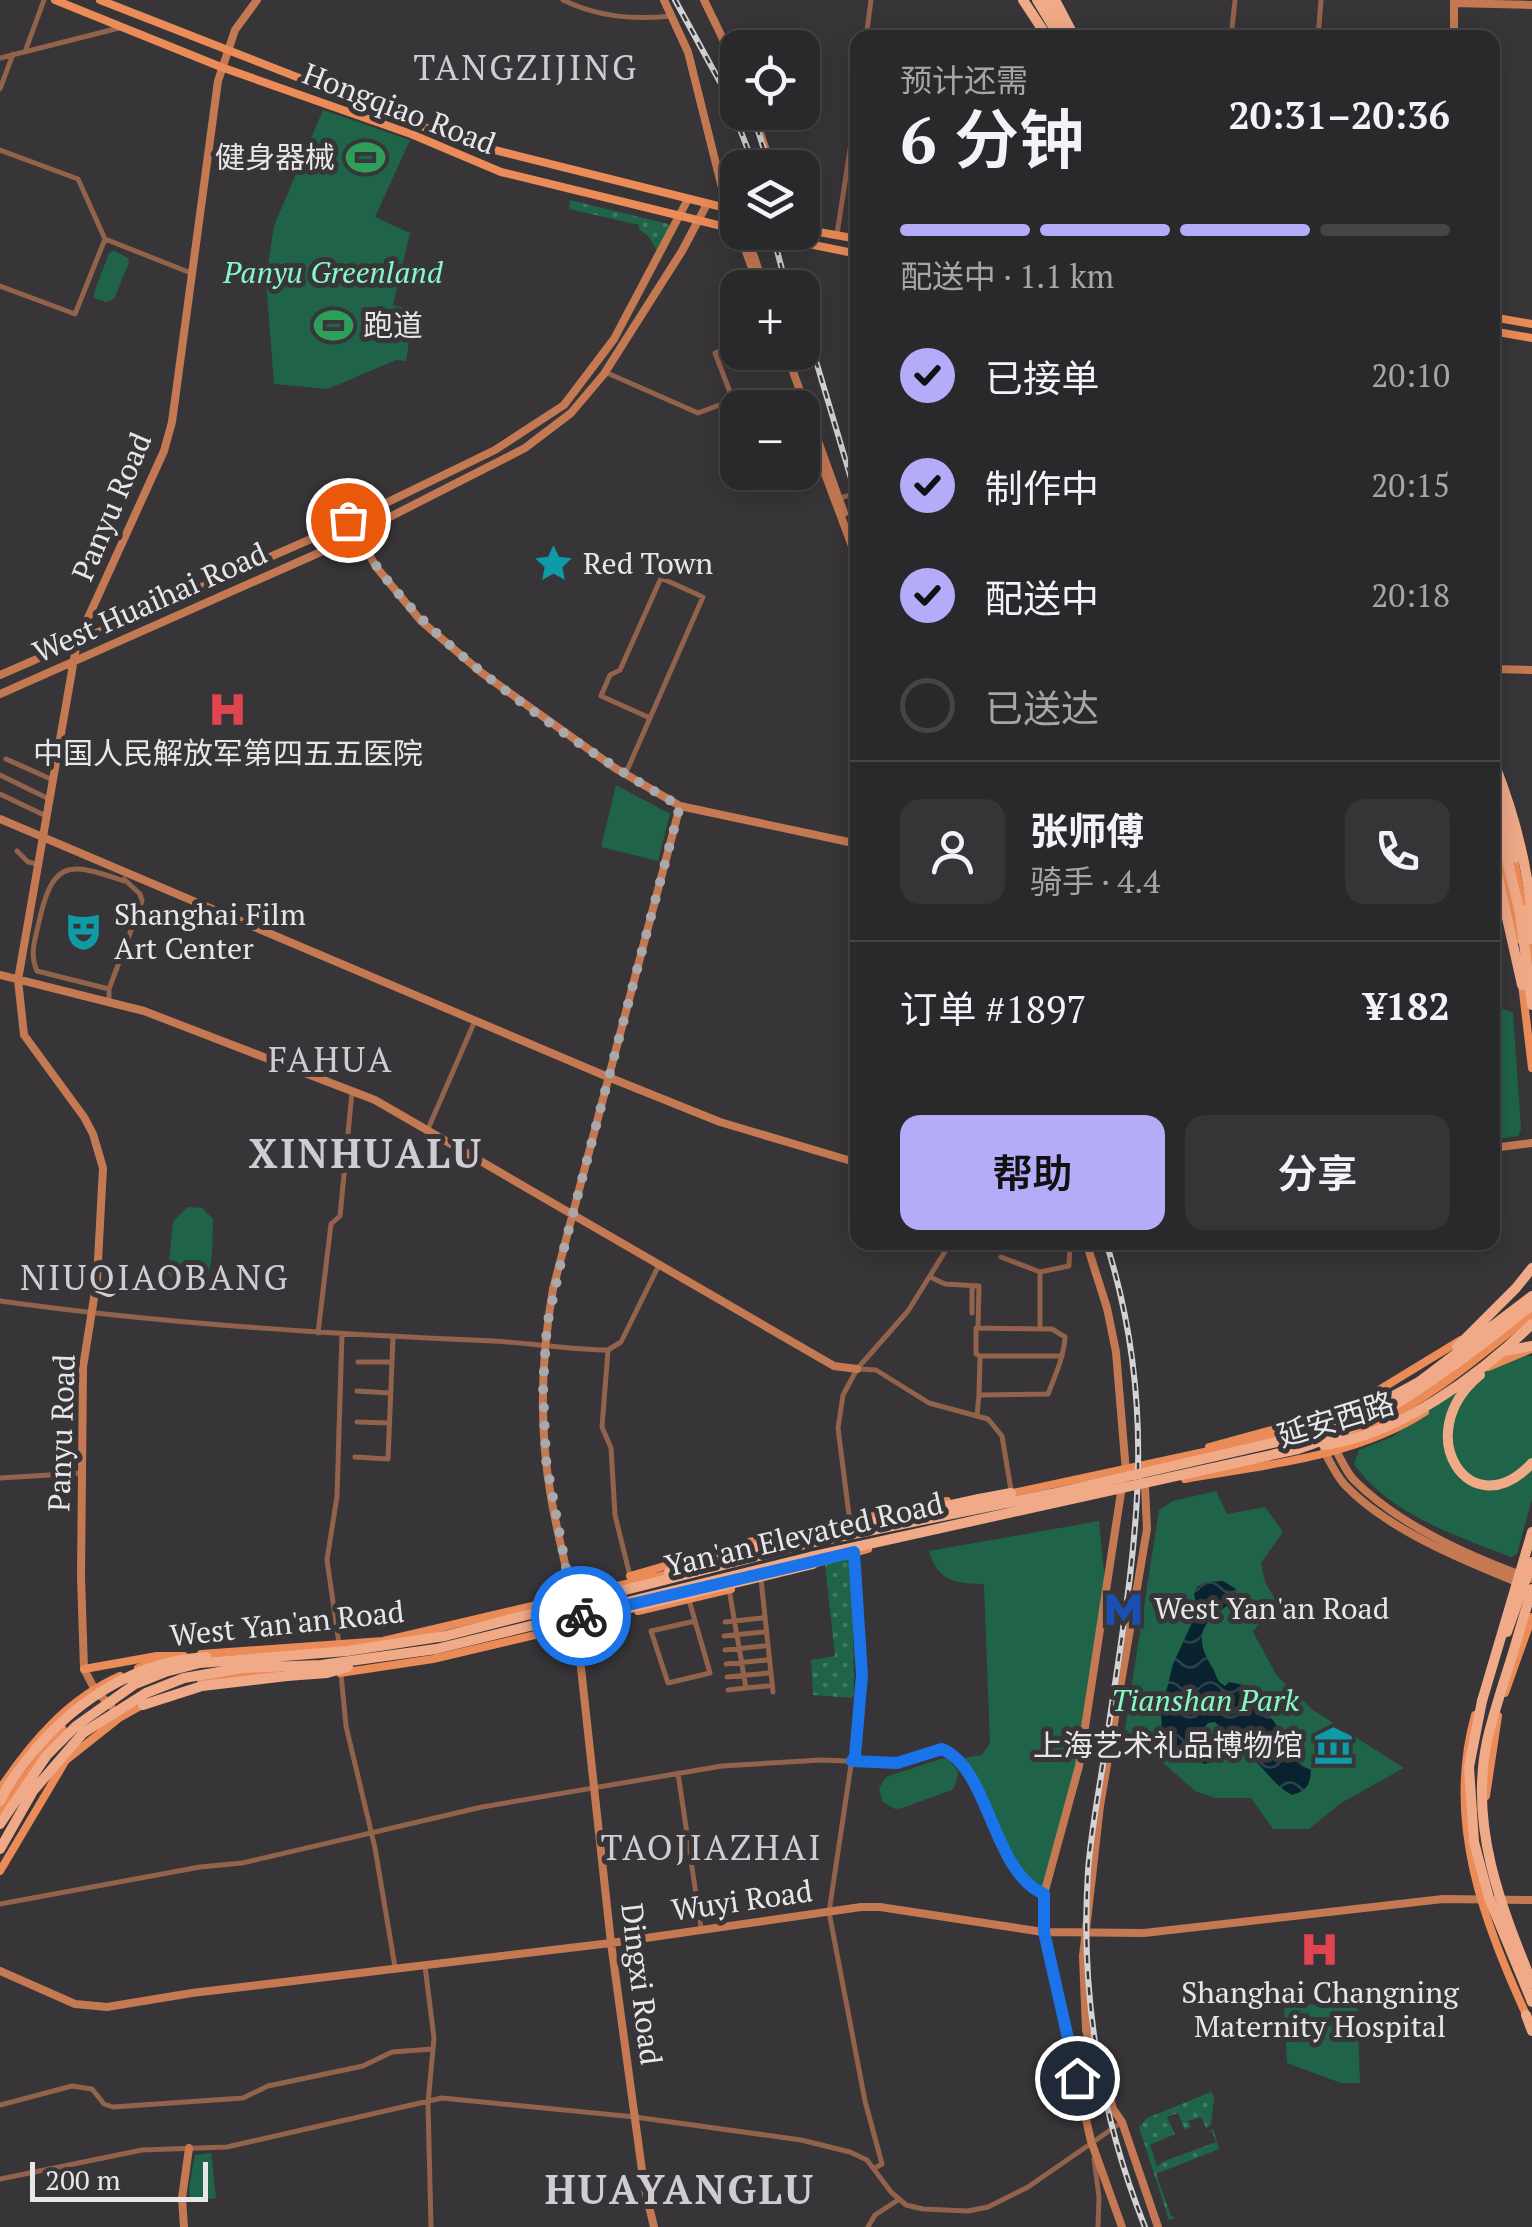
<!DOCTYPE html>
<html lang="zh">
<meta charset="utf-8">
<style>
body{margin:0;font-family:"PT Serif","Noto Sans SC",serif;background:#353436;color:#f1f3f6;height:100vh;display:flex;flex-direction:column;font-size:38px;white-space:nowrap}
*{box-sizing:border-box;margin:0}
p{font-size:32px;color:#a5a6a8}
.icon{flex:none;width:55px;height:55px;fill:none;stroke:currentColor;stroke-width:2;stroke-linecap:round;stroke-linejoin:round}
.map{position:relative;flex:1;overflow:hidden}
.panel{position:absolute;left:850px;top:30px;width:650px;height:1220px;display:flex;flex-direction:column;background:#29282a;border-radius:20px;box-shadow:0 5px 25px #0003,0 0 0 2px #454447}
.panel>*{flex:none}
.buttons{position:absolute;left:720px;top:30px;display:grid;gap:20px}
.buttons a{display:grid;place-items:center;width:100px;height:100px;border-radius:20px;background:#29282a;box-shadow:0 5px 25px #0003,0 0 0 2px #454447;font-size:50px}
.scale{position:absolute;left:30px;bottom:25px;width:178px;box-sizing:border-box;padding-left:10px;border:5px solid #e7e6e8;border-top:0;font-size:28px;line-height:35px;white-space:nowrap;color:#e7e6e8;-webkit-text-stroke:8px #373538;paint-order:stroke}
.pin{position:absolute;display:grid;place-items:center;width:85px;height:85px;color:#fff;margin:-42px;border:5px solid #fff;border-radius:50%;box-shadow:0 2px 10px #0007}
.courier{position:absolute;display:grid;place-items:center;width:100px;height:100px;margin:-50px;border:8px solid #1a73e8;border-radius:50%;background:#fff;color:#222;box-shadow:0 2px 12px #0007}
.headline em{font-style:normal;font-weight:600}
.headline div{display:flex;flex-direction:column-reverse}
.headline{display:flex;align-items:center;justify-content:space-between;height:170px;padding:0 50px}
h1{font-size:65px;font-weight:600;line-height:75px}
.bar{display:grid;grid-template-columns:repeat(4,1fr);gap:15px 10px;align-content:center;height:120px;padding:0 50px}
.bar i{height:12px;border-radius:8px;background:#454447}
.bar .selected{background:#b4acf9}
.bar p{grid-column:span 4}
.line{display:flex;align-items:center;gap:25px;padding:0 50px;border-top:2px solid #454447}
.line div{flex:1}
.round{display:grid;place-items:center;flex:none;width:105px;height:105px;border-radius:20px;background:#353436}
ol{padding:0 50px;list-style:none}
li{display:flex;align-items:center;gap:30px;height:110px}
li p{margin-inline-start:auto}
li .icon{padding:10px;border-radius:50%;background:#b4acf9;color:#111;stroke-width:4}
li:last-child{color:#a5a6a8}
li i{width:55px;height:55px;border:5px solid #454447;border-radius:50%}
.button{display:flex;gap:20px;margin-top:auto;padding:20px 50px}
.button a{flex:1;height:115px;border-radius:20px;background:#b4acf9;color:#111;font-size:40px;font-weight:600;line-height:115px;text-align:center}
.button a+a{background:#353436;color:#f1f3f6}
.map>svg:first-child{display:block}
.grass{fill:url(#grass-dots)}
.park{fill:#1f6448}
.water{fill:url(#water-waves)}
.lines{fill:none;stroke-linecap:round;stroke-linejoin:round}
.street{stroke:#92624b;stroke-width:5}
.secondary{stroke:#c47953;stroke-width:8}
.primary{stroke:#eb8b58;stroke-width:8}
.highway{stroke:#f0aa88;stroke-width:10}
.rail-casing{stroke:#d4d3d5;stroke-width:6}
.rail{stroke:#373538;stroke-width:2.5;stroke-dasharray:8;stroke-linecap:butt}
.highway-bridge{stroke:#f0aa88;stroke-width:10}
.done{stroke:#a9a8aa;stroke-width:10;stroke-dasharray:0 18}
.route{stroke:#1a73e8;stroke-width:12}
.labels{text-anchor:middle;stroke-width:10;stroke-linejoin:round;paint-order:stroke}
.street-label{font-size:30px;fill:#e7e6e8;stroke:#373538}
.poi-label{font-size:30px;fill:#e7e6e8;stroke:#373538;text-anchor:start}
.park-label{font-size:30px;font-style:italic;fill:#85f8c5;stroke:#373538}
.quarter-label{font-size:35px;letter-spacing:2.5px;fill:#cfcdd1;stroke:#373538}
.district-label{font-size:40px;font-weight:bold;letter-spacing:2.5px;fill:#cfcdd1;stroke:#373538}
</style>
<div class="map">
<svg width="1532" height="2227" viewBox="0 0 1532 2227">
<defs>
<pattern id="grass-dots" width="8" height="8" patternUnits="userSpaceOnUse" patternTransform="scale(2.5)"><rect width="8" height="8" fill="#1f6448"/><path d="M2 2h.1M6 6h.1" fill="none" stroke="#407a62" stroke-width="1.8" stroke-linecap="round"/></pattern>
<pattern id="water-waves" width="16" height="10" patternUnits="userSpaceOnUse" patternTransform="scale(2.5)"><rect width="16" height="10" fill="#08232f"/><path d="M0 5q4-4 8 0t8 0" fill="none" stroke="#2c434d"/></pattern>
</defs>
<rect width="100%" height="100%" fill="#373538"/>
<path class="grass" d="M570 200 668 224 670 226 657 251 649 237 639 229V225L569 209Z
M852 1556 854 1693 852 1698 813 1695 811 1660 835 1656 825 1564Z
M1211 2092 1214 2097 1211 2125 1206 2128 1201 2117 1188 2121 1191 2127 1185 2130 1178 2113 1167 2117 1175 2134 1150 2145 1157 2167 1162 2162 1216 2142 1212 2131 1205 2133 1213 2129 1219 2149 1156 2174 1171 2216 1175 2218 1169 2220 1139 2127 1147 2118Z"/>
<path class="park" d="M323 110 410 140 375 217 410 233 393 305 414 310 406 361 396 360 328 389 274 384 266 280 274 226Z
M114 251 128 258 129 262 114 299 106 302 94 298V293L109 253Z
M616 785 670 814 658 861 601 847Z
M1493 1006 1513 1012 1521 1129 1518 1136 1493 1140Z
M188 1207 202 1208 213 1219C211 1248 219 1298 176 1286L168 1273 173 1221Z
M1514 1353 1532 1356V1499L1517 1554 1511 1557C1457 1536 1389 1514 1354 1464L1359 1450 1394 1436 1451 1385Z
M1216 1491 1227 1514 1265 1507 1283 1532 1261 1563 1265 1582 1275 1599 1253 1632 1277 1676 1313 1710 1404 1768 1341 1803 1309 1829H1273L1251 1798H1215L1195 1791 1125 1729 1159 1510 1173 1501Z
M1099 1521 1106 1592 1079 1765 1042 1889 1024 1878 963 1758 982 1755 990 1743 984 1584C955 1583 938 1582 929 1551Z
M943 1758 949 1760 958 1771 956 1784 952 1790 902 1808 895 1809 883 1802 879 1789 886 1777Z
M1357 2003 1360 2083H1341L1287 2063 1284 2005Z
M211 2153 216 2198 190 2202 189 2187 195 2155Z"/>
<path class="water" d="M1223 1581 1236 1589V1599C1206 1621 1190 1631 1212 1667 1218 1677 1215 1680 1225 1686L1229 1682 1249 1686 1277 1726V1745L1286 1755 1311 1770C1310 1785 1307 1791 1292 1795 1270 1784 1259 1757 1237 1747L1233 1734 1226 1733 1215 1722 1208 1723 1197 1738 1200 1746 1215 1750 1220 1757 1215 1762 1204 1764 1169 1744 1162 1733 1161 1712 1173 1664 1197 1612 1194 1593 1197 1587 1206 1582Z"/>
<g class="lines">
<path class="street" d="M563 0C598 17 633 20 671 16
M866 38 871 0
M1231 38 1235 0
M1318 38 1321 0
M26 49 44 0
M0 58 119 28
M0 89 13 54
M0 150 78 179 105 239 191 273
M837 234 858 98
M0 286 75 314 105 239
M605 372 698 413 733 400 715 353 738 344
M836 499 858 493
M6 759 53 780
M0 775 49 799
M625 775 703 597 661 578 620 670 610 675 601 696 650 718
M0 794 46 816
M17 851 28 862 38 864
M109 989 37 971C30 955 34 943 38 926 52 862 65 860 124 881
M109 1002V989L142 901 140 894 124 879
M428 1129 474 1023
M974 1242 988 1248 990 1242
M1040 1272 1069 1266 1070 1242
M930 1277 945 1284 979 1286 978 1328 1040 1329V1272L1001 1257
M0 1301C164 1324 329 1334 494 1341 532 1343 570 1350 608 1350
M972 1313V1286
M976 1328V1354L980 1356
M1040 1329H1052L1065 1337C1064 1356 1055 1376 1048 1394L979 1395 980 1356H1062
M318 1333 331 1224 340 1216 352 1092
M608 1350 602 1427 611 1448 615 1515 630 1576
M608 1350 621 1342 659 1265
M358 1362H392
M858 1369 876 1370 929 1403 988 1419 1002 1436 1011 1490
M357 1391 390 1393
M977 1415 979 1395
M357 1422 389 1423
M355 1457 388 1459 393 1337
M0 1478 82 1473
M850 1523 838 1428 843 1395 857 1369 908 1311 951 1242
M854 1553 862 1675 860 1705 829 1912 865 2101 882 2164 875 2168
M761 1579 773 1692
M729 1589 746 1688 768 1686
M689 1600 710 1673 668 1683 651 1631 695 1621
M725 1622 762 1618
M724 1636 763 1632
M339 1644 327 1560 337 1496 342 1334
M725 1650 764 1646
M726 1664 767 1660
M341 1674 346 1726 375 1848 395 1967
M727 1677 768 1673
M728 1690 746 1688
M678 1773 701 1928
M0 1904 200 1867 242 1863 482 1807 722 1766 821 1760 897 1763 942 1749C990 1768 992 1873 1044 1894
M425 1966 434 2038 428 2103 431 2227
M0 2105 72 2086 92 2089 104 2104 113 2107 243 2098 268 2086 363 2066 392 2052 433 2049
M1094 2159 1099 2197 1098 2227
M0 2179 142 2150 227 2147 442 2098 635 2117 801 2140 850 2152 867 2160 891 2192 906 2205 923 2209 968 2211 988 2207 1028 2187 1122 2122
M868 2227 875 2215 898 2200"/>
<path class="secondary" d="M664 0 688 52 727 208 738 230
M704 0 738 70
M1454 3 1532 5
M1454 38V2
M753 112 772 168
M739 232 759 288
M746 232 761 278
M786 352 844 513
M806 423 858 562
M348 520 377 568 421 621 482 673 615 768 680 806 858 844
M1492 669 1532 670
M0 675 318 536 495 450 564 405 614 339 687 201
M0 694 323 551 525 448 571 413 604 374 682 251 707 204
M0 819 608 1077 720 1122 858 1163
M0 975 144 1011 375 1100 834 1366 857 1369
M1492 1148 1532 1143
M1086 1242 1107 1308 1116 1352 1126 1472
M1333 1446C1340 1456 1345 1470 1353 1479 1398 1525 1473 1558 1532 1579
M1324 1451C1330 1462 1336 1475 1344 1484 1386 1529 1462 1560 1519 1583
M1140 1482 1145 1487 1147 1529 1100 1806 1083 1956 1086 2030 1092 2050 1103 2071 1113 2109 1122 2122 1158 2227
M1122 1486 1079 1766 1044 1894 1043 1932 1091 2141 1122 2227
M573 1603C567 1568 557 1533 551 1497 539 1428 541 1357 553 1289L680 806
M576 1622 611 1943 644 2185 654 2227
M111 1706 95 1690 84 1669 81 1577 83 1367 97 1279 103 1168 93 1134 84 1117 24 1035 18 980 77 642 164 451 172 422 218 81 235 30 257 0
M0 1971 75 2004 107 2007 192 1993 611 1943 861 1907H880L1043 1932 1144 1933 1443 1899 1532 1900
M184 2227 182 2198 189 2148"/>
<path class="primary" d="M55 0 221 67 411 134 501 172 738 230
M100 0 463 142 738 211
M802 229 858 239
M749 232 858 254
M1492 317 1532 324
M1492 331 1532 338
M1492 827 1508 888 1516 940
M1513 853 1523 908
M1528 937 1532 962
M1522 984 1532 1068
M1488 1367 1531 1349
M1347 1434C1419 1410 1474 1361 1532 1314
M1209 1447 1308 1420 1361 1401 1461 1340
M1185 1479C1264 1465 1356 1457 1425 1412
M1008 1494 1292 1433
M707 1554 749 1542 947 1501
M810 1565 868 1549
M630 1576 689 1559
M638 1611 731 1589
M201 1654 383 1641 673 1573
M138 1668 167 1659
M84 1669 157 1656H184
M340 1673 433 1659 624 1614
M201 1680 277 1671
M1505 1693 1532 1617
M1475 1715C1445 1822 1484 1922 1528 2019
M0 1789C31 1742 68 1699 120 1676
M1486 1796 1498 1716
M0 1810 62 1728
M0 1871 66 1760 119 1718 144 1704"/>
<path class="highway" d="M1023 0 1048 38
M1037 0 1060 38
M1046 0 1070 38
M1492 758C1513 809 1527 863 1532 917
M1492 798 1520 913 1532 1005
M1492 851 1522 985
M1526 910 1532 939
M1504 1351 1532 1346
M979 1499 1011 1493
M618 1611 813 1564
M1518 1636 1532 1589
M143 1705 202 1686 287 1676
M0 1801 8 1786
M1474 1842 1469 1767 1482 1701
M1526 2015 1532 2031"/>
<defs>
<path id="rail" d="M675 0 726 93 755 168
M752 112 770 168
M772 232 787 288
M802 314 858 502
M1106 1242C1164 1424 1131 1569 1105 1751 1099 1791 1091 1831 1088 1871 1080 1992 1100 2115 1145 2227"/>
</defs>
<use href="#rail" class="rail-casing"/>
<use href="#rail" class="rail"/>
<path class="highway-bridge" d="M1055 0 1075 38
M1492 781 1515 858
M1457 1347 1516 1288 1532 1268
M1480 1375C1408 1434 1471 1529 1532 1463
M1324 1445C1398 1435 1479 1376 1532 1324
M669 1572 691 1563 747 1549 979 1499
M1507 1632 1532 1562
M1518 1636C1508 1671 1495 1706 1487 1741 1469 1827 1501 1906 1532 1983
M287 1676 327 1673 348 1667
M1482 1701 1532 1532
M8 1786C53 1717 122 1662 206 1657
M0 1824 47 1755 76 1726 135 1684 165 1672 200 1663 347 1651 445 1636 809 1543 1051 1494 1286 1440 1355 1417 1419 1382 1532 1296
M1474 1842 1489 1898 1532 2002
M0 1849 33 1791 83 1733 146 1693 184 1678 242 1668 321 1665 436 1649 810 1557 1298 1449C1388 1420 1459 1363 1532 1305"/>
</g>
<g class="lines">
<path class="done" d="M348 520C390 600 455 653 526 706 576 742 626 776 680 806L565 1244 547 1325 543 1386 546 1460 574 1611 576 1617 581 1616"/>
<path class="route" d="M581 1616 854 1552 862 1675 855 1756 852 1761 897 1763 942 1749C990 1769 992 1872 1044 1894V1932L1077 2078"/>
</g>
<defs>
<symbol id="stadium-bare" viewBox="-9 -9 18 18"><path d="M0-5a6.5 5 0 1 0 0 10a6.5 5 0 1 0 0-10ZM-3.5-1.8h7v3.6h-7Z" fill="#2e9e5b" stroke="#373538" stroke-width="2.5" paint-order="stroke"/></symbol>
<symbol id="sight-bare" viewBox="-9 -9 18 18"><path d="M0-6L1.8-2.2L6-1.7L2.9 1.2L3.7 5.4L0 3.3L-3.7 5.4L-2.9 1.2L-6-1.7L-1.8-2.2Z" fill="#0f9aa8" stroke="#373538" stroke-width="2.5" paint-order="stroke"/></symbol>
<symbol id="hospital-bare" viewBox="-9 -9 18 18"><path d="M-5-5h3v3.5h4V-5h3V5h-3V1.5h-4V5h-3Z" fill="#e0444e" stroke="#373538" stroke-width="2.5" paint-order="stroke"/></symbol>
<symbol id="theatre-bare" viewBox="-9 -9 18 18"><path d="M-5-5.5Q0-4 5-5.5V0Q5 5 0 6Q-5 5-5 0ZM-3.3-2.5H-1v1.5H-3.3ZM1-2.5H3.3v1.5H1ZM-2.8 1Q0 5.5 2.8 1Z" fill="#0f9aa8" stroke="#373538" stroke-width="2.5" paint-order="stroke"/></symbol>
<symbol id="metro-bare" viewBox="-9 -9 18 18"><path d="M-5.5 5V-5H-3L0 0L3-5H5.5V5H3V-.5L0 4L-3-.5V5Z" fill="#1a4fb4" stroke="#373538" stroke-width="2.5" paint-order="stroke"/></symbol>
<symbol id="museum-bare" viewBox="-9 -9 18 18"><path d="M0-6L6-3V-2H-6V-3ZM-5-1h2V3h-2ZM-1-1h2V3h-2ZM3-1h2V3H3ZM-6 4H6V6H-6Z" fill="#0f9aa8" stroke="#373538" stroke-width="2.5" paint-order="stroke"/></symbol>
</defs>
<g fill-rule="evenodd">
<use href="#stadium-bare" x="338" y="130" width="55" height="55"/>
<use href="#stadium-bare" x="306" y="298" width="55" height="55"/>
<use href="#sight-bare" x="526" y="536" width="55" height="55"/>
<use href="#hospital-bare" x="200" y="682" width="55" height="55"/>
<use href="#theatre-bare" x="56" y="904" width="55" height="55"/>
<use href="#metro-bare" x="1096" y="1582" width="55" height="55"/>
<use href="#museum-bare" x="1306" y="1718" width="55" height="55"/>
<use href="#hospital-bare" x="1292" y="1922" width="55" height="55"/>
</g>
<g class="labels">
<g class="street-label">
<text transform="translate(399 109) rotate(21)" y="10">Hongqiao Road</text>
<text transform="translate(112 507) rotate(-67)" y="10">Panyu Road</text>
<text transform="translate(150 603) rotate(-24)" y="10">West Huaihai Road</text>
<text transform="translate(1336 1420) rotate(-17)" y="10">延安西路</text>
<text transform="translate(62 1433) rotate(-88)" y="10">Panyu Road</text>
<text transform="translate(804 1535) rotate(-13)" y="10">Yan'an Elevated Road</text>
<text transform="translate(287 1624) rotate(-6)" y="10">West Yan'an Road</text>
<text transform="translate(742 1901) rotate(-8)" y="10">Wuyi Road</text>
<text transform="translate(641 1984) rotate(83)" y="10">Dingxi Road</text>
</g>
<g class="poi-label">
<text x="335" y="168" text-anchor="end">健身器械</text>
<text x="363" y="336">跑道</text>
<text x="583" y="574">Red Town</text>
<text x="228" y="764" text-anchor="middle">中国人民解放军第四五五医院</text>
<text x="114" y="925">Shanghai Film<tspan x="114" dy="34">Art Center</tspan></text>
<text x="1154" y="1619">West Yan'an Road</text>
<text x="1303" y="1756" text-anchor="end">上海艺术礼品博物馆</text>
<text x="1320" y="2003" text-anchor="middle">Shanghai Changning<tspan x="1320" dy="34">Maternity Hospital</tspan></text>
</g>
<g class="park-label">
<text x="333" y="283">Panyu Greenland</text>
<text x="1205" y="1711">Tianshan Park</text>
</g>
<g class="quarter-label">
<text x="526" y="80">TANGZIJING</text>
<text x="331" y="1072">FAHUA</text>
<text x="155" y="1290">NIUQIAOBANG</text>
<text x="712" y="1860">TAOJIAZHAI</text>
</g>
<g class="district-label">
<text x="366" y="1168">XINHUALU</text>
<text x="680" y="2204">HUAYANGLU</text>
</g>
</g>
</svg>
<div class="buttons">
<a><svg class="icon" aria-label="locate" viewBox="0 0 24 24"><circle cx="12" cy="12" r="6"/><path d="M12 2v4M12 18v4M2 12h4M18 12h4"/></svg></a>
<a><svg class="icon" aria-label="layers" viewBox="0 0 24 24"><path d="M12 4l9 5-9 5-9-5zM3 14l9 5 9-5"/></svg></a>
<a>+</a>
<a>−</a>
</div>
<div class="scale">200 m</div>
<div class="pin" style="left:348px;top:520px;background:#ea580c"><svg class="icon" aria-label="bag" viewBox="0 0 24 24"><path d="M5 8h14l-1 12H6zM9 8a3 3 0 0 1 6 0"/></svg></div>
<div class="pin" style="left:1077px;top:2078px;background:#1f2937"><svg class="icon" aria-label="home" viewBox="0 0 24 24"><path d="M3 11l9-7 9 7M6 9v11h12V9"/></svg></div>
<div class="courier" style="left:581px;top:1616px"><svg class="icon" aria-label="bike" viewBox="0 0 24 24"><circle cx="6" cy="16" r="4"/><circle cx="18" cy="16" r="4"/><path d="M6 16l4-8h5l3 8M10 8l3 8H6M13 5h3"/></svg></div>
<section class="panel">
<div class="headline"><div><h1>6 分钟</h1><p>预计还需</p></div><em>20:31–20:36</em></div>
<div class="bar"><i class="selected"></i><i class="selected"></i><i class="selected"></i><i></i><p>配送中 · 1.1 km</p></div>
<ol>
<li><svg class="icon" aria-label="check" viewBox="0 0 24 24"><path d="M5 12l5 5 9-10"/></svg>已接单<p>20:10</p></li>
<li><svg class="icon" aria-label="check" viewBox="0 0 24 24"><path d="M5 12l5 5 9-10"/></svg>制作中<p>20:15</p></li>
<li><svg class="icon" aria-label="check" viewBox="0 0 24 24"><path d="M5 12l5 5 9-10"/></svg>配送中<p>20:18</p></li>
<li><i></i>已送达</li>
</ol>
<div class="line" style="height:180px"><a class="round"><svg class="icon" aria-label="person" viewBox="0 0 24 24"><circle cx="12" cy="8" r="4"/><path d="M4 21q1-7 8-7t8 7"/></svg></a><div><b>张师傅</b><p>骑手 · 4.4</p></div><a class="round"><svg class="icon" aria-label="phone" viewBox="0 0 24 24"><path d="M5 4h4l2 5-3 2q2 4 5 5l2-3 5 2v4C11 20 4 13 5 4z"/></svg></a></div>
<div class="line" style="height:130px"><div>订单 #1897</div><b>¥182</b></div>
<div class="button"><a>帮助</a><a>分享</a></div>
</section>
</div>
